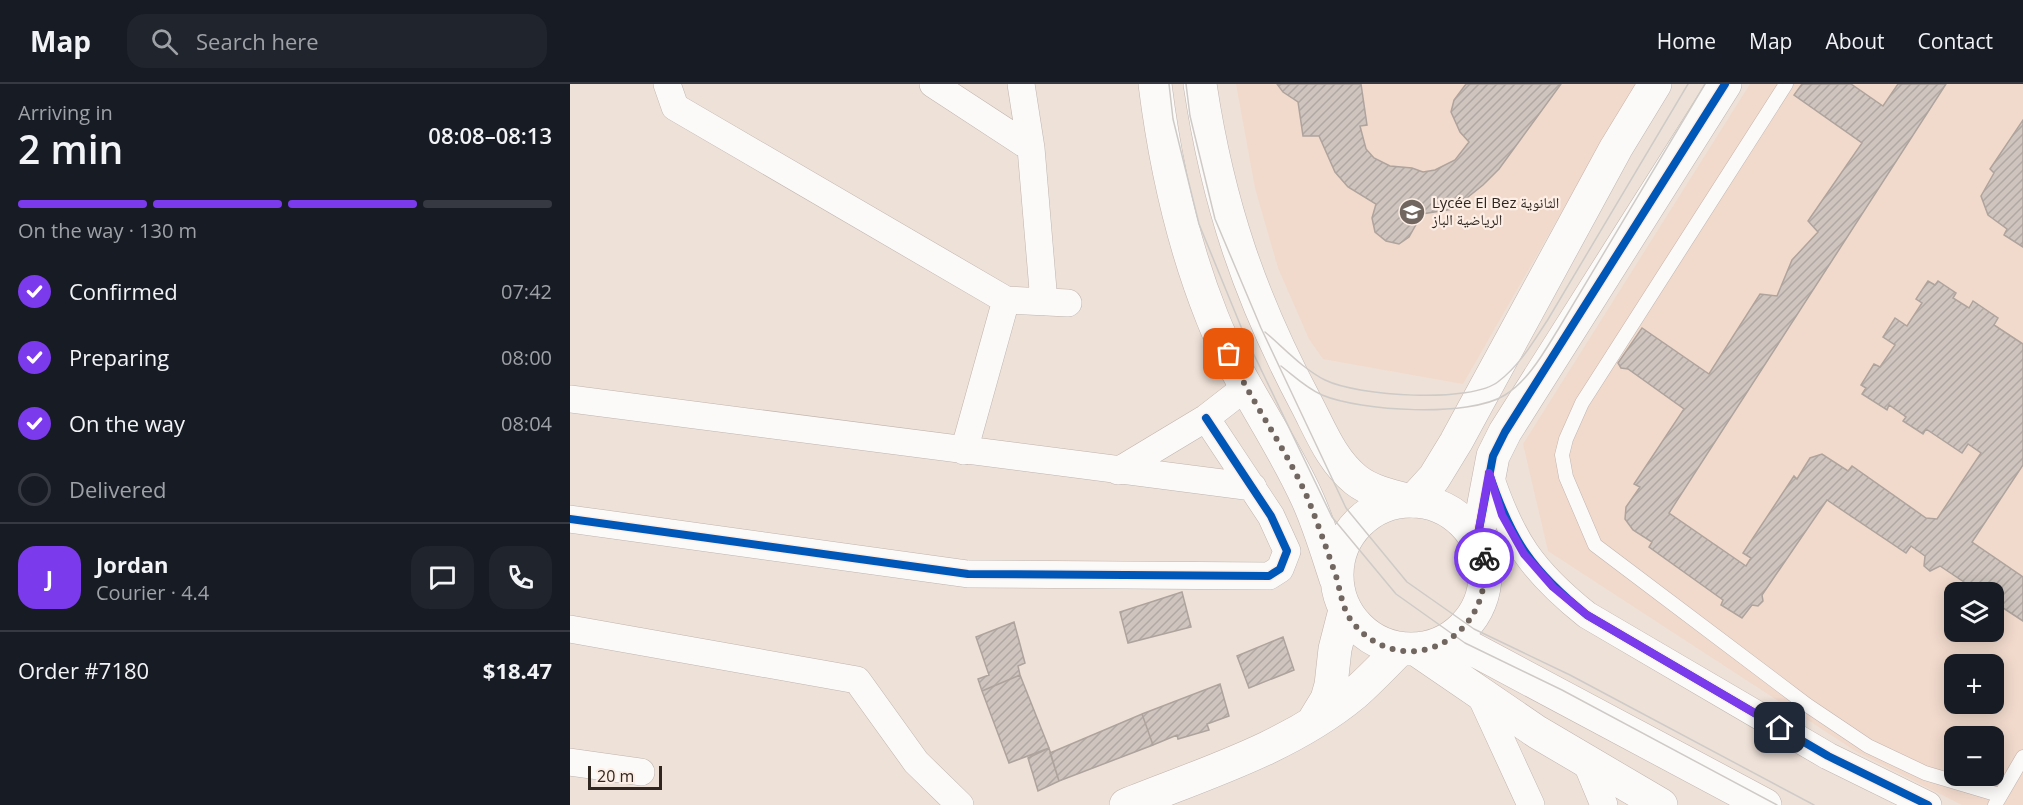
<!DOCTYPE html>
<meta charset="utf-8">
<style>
body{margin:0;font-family:"Open Sans","Noto Naskh Arabic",sans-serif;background:#20242c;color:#f1f3f6;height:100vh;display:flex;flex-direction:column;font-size:22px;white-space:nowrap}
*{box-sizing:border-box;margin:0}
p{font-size:20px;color:#9ea1a6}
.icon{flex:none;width:33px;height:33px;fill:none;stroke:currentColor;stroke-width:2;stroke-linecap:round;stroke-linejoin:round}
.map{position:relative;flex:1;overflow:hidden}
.details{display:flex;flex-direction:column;background:#171b24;width:570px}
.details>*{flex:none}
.controls{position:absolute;left:1374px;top:498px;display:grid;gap:12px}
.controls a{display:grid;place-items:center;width:60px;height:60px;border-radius:12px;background:#171b24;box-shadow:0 3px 15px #0003;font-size:30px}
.scale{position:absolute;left:18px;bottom:15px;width:74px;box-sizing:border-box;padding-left:6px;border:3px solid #2f2620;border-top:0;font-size:16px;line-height:21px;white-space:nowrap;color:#2f2620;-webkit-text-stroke:4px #fceee5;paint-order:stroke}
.pin{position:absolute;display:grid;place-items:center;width:51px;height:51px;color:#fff;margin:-26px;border-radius:12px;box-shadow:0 3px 9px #0006}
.courier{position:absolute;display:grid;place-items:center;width:60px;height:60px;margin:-30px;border:4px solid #7c3aed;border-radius:50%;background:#fff;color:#222;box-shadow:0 2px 8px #0007}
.summary em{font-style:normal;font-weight:600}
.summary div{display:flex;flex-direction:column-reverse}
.summary{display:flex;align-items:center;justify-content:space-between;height:102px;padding:0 18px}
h1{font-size:39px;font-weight:600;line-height:45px}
.bar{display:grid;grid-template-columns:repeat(4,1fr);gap:9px 6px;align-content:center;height:72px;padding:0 18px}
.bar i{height:8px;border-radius:4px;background:#363941}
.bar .selected{background:#7c3aed}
.bar p{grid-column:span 4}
.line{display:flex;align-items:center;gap:15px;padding:0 18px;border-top:2px solid #363941}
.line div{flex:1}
.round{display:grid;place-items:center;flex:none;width:63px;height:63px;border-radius:18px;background:#20242c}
ol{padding:0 18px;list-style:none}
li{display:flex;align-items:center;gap:18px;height:66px}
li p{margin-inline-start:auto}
li .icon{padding:6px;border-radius:50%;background:#7c3aed;color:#fff;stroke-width:4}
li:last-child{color:#9ea1a6}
li i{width:33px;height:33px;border:3px solid #363941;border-radius:50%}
header{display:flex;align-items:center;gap:36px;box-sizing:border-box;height:84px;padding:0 30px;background:#171b24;border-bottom:2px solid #363941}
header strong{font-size:28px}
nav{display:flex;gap:33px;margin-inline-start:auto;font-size:21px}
.search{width:420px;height:54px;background:#20242c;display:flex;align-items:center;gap:15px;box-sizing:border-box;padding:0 21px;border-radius:18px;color:#9ea1a6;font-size:22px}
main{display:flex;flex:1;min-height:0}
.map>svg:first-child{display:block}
.built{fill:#f1dacc;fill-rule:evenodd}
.building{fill:url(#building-hatch);stroke:#aea39d;stroke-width:1.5}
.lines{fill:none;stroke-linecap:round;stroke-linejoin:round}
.service-casing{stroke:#bfb4ae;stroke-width:15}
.minor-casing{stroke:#bfb4ae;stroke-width:28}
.tertiary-casing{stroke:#bfb4ae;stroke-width:34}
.secondary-casing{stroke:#bfb4ae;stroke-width:34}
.service{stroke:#fcfaf9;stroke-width:14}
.minor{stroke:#fcfaf9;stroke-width:27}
.tertiary{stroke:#fcfaf9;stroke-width:33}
.secondary{stroke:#fcfaf9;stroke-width:33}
.tram{stroke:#cecac7;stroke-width:1.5}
.cycleway-casing{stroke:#fceee5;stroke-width:11}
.cycleway{stroke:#0057b8;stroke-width:8}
.done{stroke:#726760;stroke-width:6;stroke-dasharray:0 10.8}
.route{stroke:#7c3aed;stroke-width:8}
.labels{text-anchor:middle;stroke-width:4.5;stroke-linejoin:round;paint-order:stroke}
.poi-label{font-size:15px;fill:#2f2620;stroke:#fceee5;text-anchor:start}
</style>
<header>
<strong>Map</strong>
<div class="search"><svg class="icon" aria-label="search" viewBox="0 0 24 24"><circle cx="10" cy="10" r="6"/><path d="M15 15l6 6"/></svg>Search here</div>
<nav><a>Home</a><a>Map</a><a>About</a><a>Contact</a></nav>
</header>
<main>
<section class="details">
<div class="summary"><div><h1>2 min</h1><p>Arriving in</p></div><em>08:08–08:13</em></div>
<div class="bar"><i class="selected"></i><i class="selected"></i><i class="selected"></i><i></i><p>On the way · 130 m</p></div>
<ol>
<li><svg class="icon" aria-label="check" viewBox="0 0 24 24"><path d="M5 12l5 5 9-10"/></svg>Confirmed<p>07:42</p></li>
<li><svg class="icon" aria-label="check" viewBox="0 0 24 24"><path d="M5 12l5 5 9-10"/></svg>Preparing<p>08:00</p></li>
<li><svg class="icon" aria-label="check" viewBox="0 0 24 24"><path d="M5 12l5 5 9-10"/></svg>On the way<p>08:04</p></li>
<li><i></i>Delivered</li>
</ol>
<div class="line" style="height:108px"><b class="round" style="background:#7c3aed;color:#fff">J</b><div><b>Jordan</b><p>Courier · 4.4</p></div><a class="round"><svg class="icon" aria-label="chat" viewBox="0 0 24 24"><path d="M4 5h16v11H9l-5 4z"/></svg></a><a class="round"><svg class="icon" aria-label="phone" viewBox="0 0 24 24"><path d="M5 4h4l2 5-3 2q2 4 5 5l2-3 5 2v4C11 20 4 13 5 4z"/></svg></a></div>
<div class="line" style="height:78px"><div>Order #7180</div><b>$18.47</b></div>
</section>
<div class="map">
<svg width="1453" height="721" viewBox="0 0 1453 721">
<defs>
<pattern id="building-hatch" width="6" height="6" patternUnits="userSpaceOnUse" patternTransform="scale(1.5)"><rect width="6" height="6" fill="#cfc4be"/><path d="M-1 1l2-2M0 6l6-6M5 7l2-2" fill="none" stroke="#b2a8a3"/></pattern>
</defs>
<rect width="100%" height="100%" fill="#eee1d8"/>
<path class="built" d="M666 0H1065L893 300 753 275 739 255 708 184 685 104Z
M1180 0H1453V721H1392L1287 668 978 467 953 360ZM1384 508H1424V548H1384ZM1384 580H1424V620H1384ZM1384 652H1424V692H1384Z"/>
<path class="building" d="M707 0H791L797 41 790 42 796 65 804 74 820 82 842 84 853 88 865 86 885 76 899 58 890 48 881 28 884 16 896 0H991L929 85 913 101 883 125 852 130 839 153 829 160 816 157 805 148 802 134 806 120 778 103 765 88 749 52H733L728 18 713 8Z
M1232 0H1281L1313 22 1328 0H1376L1099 429 1176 482 1181 474 1173 469 1224 392 1227 395 1240 374 1252 370 1278 387 1282 382 1356 434 1367 435 1411 369 1398 360 1392 369 1356 345 1353 350 1333 337 1336 333 1319 321 1317 326 1292 310 1296 304 1291 301 1304 280 1310 283 1325 261 1313 253 1325 234 1337 242 1352 219 1346 215 1358 197 1365 201 1368 197 1386 209 1383 214 1399 224 1403 217 1428 234 1424 241 1453 260V381L1402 458 1453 493V537L1424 518V508H1409L1370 482 1360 487 1354 482 1355 472 1341 462 1336 469 1257 416 1192 511 1193 517 1188 522 1182 521 1172 534 1151 521 1153 516 1079 463 1082 458 1063 446 1055 435 1056 423 1070 403 1064 400 1114 325 1058 285 1051 284 1048 279 1072 244 1139 290 1190 210 1207 212 1222 176 1248 148 1238 137 1292 59 1224 11Z
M1453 36V163L1434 151 1437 145 1418 131 1411 112 1424 89 1420 85Z
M612 508 621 543 558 559 550 528Z
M444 538 455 579 448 582 450 591 412 607 408 595 419 591 406 553Z
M713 553 724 586 679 604 667 572Z
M450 591 479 664 439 679 412 607Z
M650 600 659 632 637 640 639 646 608 655 607 651 583 661 572 630Z
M572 630 583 661 489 697 480 669Z
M479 664 489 697 468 707 458 674Z"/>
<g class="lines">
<defs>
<path id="service" d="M1216 0 1012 319 996 355 992 371 996 393 1025 461 1237 621 1298 662 1355 689 1429 711
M1425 721 1453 673"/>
<path id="minor" d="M97 0 105 23 436 216 498 219
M363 0 461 64
M451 0 461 64 474 218
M0 315 683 403
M394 367 436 216
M548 387 636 334 676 303
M919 389C941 456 962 487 1017 531L1258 672 1358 721
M0 435 398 490 699 492 710 485 717 467 701 432 636 334
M0 545 287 596 346 678 390 721
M909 608 961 721
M0 678 71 688
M1017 680 1034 721"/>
<path id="tertiary" d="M843 417 864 394 886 358 1046 64 1085 0
M907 456 923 372 935 348 1155 0
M743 638 757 615 761 601 765 565 775 526
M556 721C633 690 719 664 784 610 800 596 815 580 830 565"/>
<path id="secondary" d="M585 0C595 80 612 158 642 233 667 297 709 352 737 414 749 440 757 468 766 495
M630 0C648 120 680 214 737 321 751 348 762 377 786 396 800 407 820 412 837 416
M767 491a74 74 0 1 1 148 0a74 74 0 1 1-148 0Z
M882 554 1195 721
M847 566 967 648 1091 721"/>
</defs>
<use href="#service" class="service-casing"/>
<use href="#minor" class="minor-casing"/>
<use href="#tertiary" class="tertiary-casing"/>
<use href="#secondary" class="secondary-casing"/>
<use href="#service" class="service"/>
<use href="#minor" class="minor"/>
<use href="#tertiary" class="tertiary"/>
<use href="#secondary" class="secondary"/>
<path class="tram" d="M599 0 603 35 629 140 674 250 762 433 826 510 895 559 992 606 1207 721
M616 0 620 32 645 135 691 244 776 424 837 498 904 545 1000 591 1244 721
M695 248C714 264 733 285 755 296 787 312 902 320 929 297 950 281 963 258 977 237L1118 0
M711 282C724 292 736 304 752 311 790 327 899 334 935 311 959 296 974 268 989 244L1135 0"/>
<defs>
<path id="cycleway" d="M919 389C941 456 962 487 1017 531L1258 672 1358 721
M0 435 398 490 699 492 710 485 717 467 701 432 636 334
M907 456 923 372 935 348 1155 0"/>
</defs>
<use href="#cycleway" class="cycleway-casing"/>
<use href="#cycleway" class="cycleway"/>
</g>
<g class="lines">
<path class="done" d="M659 270C683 320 716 365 738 415 748 440 757 466 766 492 771 509 772 525 783 539 834 600 924 555 914 474"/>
<path class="route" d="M914 474 907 456 919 389 932 431 954 470 983 503 1017 531 1210 644"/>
</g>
<defs>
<symbol id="school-disc" viewBox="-11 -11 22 22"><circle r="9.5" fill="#726760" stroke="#fceee5"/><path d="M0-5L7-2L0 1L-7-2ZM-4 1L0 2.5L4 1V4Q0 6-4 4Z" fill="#fff"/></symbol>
</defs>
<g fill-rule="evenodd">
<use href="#school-disc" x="827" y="113" width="30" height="30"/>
</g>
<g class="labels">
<g class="poi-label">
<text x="862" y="124">Lycée El Bez الثانوية<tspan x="862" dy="17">الرياضية الباز</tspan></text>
</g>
</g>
</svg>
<div class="controls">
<a><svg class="icon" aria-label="layers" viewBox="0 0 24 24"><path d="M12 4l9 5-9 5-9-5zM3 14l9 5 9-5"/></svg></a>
<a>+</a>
<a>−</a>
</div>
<div class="scale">20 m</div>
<div class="pin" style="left:659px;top:270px;background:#ea580c"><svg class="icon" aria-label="bag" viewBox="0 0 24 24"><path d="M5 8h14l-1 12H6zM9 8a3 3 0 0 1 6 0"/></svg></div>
<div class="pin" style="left:1210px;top:644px;background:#1f2937"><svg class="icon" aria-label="home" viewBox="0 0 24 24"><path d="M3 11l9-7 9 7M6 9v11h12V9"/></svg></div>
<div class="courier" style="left:914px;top:474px"><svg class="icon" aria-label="bike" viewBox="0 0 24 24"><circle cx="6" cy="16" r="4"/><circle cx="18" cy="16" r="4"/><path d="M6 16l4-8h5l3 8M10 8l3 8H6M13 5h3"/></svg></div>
</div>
</main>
